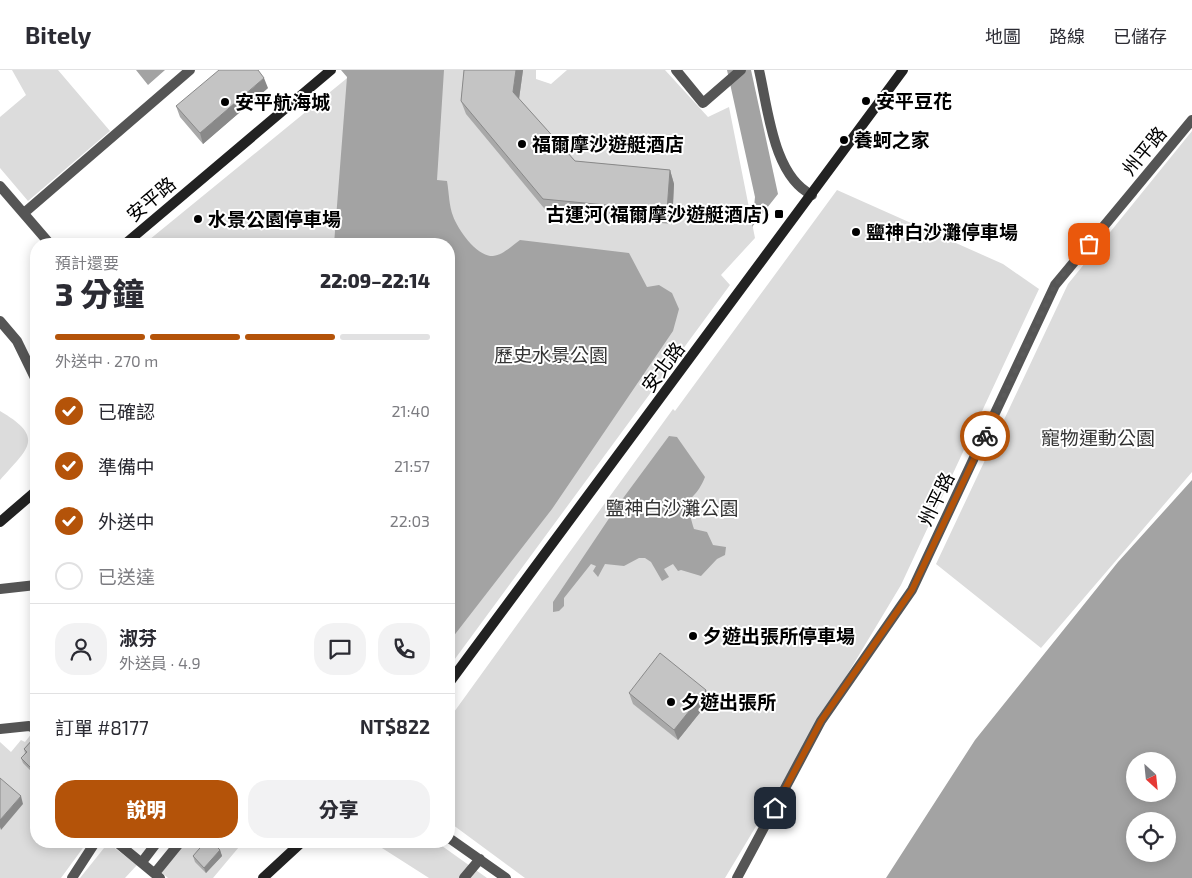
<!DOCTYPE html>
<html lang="zh-TW">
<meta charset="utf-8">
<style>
body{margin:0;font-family:"Exo 2","Noto Sans TC",sans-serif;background:#f2f2f3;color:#2b2b33;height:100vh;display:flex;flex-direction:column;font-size:19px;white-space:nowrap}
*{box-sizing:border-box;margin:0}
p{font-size:16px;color:#7c7c81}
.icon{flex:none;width:28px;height:28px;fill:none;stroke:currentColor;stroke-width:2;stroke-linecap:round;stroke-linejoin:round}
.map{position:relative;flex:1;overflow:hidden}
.side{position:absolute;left:30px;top:168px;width:425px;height:610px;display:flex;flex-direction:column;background:#fff;border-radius:20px;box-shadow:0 2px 12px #0003}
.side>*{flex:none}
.needle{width:32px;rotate:153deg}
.buttons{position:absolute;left:1126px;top:682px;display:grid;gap:10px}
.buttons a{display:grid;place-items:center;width:50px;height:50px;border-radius:50%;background:#fff;box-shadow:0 2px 12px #0003;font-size:25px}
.pin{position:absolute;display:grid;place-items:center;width:42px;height:42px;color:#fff;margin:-21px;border-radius:10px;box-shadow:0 2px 8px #0006}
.courier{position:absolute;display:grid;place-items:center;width:50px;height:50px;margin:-25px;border:4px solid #b45309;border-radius:50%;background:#fff;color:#222;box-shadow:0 1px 6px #0007}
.summary em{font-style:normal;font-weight:800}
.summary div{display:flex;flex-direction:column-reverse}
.summary{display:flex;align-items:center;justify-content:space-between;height:85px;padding:0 25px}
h1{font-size:32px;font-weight:800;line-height:38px}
.bar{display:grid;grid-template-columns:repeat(4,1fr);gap:8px 5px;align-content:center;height:60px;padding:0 25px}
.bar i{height:6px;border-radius:4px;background:#e1e1e2}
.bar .selected{background:#b45309}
.bar p{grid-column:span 4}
.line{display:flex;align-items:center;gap:12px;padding:0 25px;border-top:1px solid #e1e1e2}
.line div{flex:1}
.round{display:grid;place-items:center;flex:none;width:52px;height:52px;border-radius:20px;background:#f2f2f3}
ol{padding:0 25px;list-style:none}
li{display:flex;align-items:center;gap:15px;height:55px}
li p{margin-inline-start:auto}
li .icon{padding:5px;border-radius:50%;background:#b45309;color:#fff;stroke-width:4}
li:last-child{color:#7c7c81}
li i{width:28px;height:28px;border:2px solid #e1e1e2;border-radius:50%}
.cta{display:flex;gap:10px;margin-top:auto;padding:10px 25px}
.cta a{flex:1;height:58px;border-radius:20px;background:#b45309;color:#fff;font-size:20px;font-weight:800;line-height:58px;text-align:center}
.cta a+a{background:#f2f2f3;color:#2b2b33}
header{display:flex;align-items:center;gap:30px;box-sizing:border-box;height:70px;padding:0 25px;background:#fff;border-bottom:1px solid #e1e1e2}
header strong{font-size:24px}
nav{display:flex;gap:28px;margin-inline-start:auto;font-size:18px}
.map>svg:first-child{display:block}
.green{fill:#dcdcdc}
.water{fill:#a3a3a3;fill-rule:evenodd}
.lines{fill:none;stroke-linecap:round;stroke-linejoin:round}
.street{stroke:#555;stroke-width:10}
.secondary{stroke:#222;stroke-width:10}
.wall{fill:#a9a9a9}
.shaded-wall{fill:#898989}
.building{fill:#c4c4c4;stroke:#898989}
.done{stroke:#595959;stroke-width:5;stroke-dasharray:0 9}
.route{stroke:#b45309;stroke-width:6}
.poi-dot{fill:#000;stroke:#fff;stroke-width:2}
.labels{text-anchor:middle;stroke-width:4;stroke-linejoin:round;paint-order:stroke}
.poi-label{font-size:19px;font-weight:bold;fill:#000;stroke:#fff;text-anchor:start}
.street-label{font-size:19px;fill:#000;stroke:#fff}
.park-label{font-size:19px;fill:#333;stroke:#fff}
</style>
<header>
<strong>Bitely</strong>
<nav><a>地圖</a><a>路線</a><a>已儲存</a></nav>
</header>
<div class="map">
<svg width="1192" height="808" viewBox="0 0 1192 808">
<rect width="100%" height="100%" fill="#fff"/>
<path class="green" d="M12 0H58L110 61 28 131 0 98V47L26 25Z
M357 0H536V9L551 14 567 0H665L708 47 729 37 755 168 721 205 730 215 449 597V174H144Z
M1192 61V402L1041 578 936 494 1068 214Z
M837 120 1003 194 1039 219 901 515 725 808H525L449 752V649L673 339 675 341Z
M0 341C46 368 28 378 0 410Z
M32 663 36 668V771H88L61 808H0V672L11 682 21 670 25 672Z
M187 771H244L213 808H168L161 802Z
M371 771H435L487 808H429Z
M108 773 137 795 125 808H80Z"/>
<path class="water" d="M136 0H165L148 15Z
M341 0H444L437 110 447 111C449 122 449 136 453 146 458 160 477 187 493 186 503 185 513 175 520 170L629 183 647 217 659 215 672 223 679 239 673 261 552 439 449 572V174H334L347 7Z
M727 0H751L778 124 752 157 755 127Z
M669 366 677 367 705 407C694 435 682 421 694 459L707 462 713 475 726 477 725 485 717 489 701 506 681 500 678 501 673 494 664 499 669 507 662 511 651 492 645 488H639L624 496 605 494 598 507 593 501 596 496 591 494 564 528V536L559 541 553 542V532L618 435Z
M1192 410V808H886L975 670 1118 492ZM1135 691H1168V724H1135ZM1135 751H1168V784H1135Z"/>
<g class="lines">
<path class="street" d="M676 0 703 33 741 0
M759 0C768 38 773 106 812 125
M0 116 50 174
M24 143 190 0
M0 251 17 271 36 310
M0 519 36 515
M0 659 29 656 36 659
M449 768 506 808
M115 771 160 808
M142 792 158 771
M155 803 181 771
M72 808 96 771
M464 808 480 789
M737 808 821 651 912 520 1055 215 1192 50"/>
<path class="secondary" d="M125 174 331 0
M0 452 36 421
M449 613 903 0
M263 808 303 771"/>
</g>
<path class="wall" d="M464 0H523L519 29 575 91 670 100 674 114 672 154 548 143 466 44 461 31Z
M268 18 203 74 180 47 176 36Z
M706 620 710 630 678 670 633 634 629 623Z
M34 668 33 703 23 693 21 688 25 683 24 679Z
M220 780 222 786 206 803 195 792 193 786Z"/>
<path class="shaded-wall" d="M516 0H523L518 36 513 22Z
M264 8 268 18 203 74 200 63Z
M670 100 674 114 672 154 667 141Z
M706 620 710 630 678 670 674 660Z
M36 692V700L33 703 31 698Z
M21 726 23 734 1 760 0 757V750Z
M220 780 222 786 206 803 204 798Z"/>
<path class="building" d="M219 0H258L264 8 200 63 176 36Z
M464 0H516L513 22 575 91 670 100 667 141 543 129 461 31Z
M660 583 706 620 674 660 629 623Z
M34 668 36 670V692L31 698 21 688 27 682 24 679Z
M0 708 21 726 0 750Z
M206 771H211L220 780 204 798 193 786Z"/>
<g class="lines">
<path class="done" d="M985 366 1055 215 1089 174"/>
<path class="route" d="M775 738 821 651 912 520 985 366"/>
</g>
<g class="poi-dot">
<circle cx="866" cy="31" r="5"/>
<circle cx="225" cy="32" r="5"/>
<circle cx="844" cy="70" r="5"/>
<circle cx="522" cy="74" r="5"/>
<rect x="774" y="139" width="10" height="10" rx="2.5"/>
<circle cx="198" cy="149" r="5"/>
<circle cx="856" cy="162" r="5"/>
<circle cx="693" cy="566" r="5"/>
<circle cx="671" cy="632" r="5"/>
</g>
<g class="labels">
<g class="poi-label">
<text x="876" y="38">安平豆花</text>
<text x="235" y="39">安平航海城</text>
<text x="854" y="77">養蚵之家</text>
<text x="532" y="81">福爾摩沙遊艇酒店</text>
<text x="769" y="151" text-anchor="end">古運河(福爾摩沙遊艇酒店)</text>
<text x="208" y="156">水景公園停車場</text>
<text x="866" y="169">鹽神白沙灘停車場</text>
<text x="703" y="573">夕遊出張所停車場</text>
<text x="681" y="639">夕遊出張所</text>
</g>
<g class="street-label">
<text transform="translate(1144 81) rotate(-50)" y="7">州平路</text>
<text transform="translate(151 129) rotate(-40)" y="7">安平路</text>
<text transform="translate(663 297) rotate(-53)" y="7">安北路</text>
<text transform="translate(936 429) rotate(-64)" y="7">州平路</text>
</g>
<g class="park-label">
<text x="551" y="292">歷史水景公園</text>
<text x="1098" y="375">寵物運動公園</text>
<text x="672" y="445">鹽神白沙灘公園</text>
</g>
</g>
</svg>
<div class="buttons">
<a><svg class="needle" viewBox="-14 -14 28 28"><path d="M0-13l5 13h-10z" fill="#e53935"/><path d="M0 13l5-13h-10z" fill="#7c7c81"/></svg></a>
<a><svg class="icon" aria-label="locate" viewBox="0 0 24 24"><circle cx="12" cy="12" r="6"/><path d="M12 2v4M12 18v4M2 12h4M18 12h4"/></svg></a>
</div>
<div class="pin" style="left:1089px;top:174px;background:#ea580c"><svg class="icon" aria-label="bag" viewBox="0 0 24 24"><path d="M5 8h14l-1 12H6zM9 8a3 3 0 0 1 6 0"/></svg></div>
<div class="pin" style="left:775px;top:738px;background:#1f2937"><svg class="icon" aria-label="home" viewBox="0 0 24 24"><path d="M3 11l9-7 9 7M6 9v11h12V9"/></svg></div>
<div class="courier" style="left:985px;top:366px"><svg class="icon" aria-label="bike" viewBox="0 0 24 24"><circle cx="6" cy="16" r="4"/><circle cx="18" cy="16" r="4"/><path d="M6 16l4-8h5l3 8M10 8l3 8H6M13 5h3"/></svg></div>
<section class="side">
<div class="summary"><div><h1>3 分鐘</h1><p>預計還要</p></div><em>22:09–22:14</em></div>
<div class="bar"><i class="selected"></i><i class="selected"></i><i class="selected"></i><i></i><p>外送中 · 270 m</p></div>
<ol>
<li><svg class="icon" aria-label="check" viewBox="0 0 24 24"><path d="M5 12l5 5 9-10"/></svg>已確認<p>21:40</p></li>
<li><svg class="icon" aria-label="check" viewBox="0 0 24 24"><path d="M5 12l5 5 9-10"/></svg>準備中<p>21:57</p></li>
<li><svg class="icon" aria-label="check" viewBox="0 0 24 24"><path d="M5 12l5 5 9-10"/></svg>外送中<p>22:03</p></li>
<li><i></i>已送達</li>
</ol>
<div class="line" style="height:90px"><a class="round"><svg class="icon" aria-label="person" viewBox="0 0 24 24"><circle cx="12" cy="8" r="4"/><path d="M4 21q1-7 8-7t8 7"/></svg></a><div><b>淑芬</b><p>外送員 · 4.9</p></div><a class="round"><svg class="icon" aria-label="chat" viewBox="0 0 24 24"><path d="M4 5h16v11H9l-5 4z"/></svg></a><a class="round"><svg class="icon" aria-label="phone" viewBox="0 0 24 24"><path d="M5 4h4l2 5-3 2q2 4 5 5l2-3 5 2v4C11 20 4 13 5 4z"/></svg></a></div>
<div class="line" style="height:65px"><div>訂單 #8177</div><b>NT$822</b></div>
<div class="cta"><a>說明</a><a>分享</a></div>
</section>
</div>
